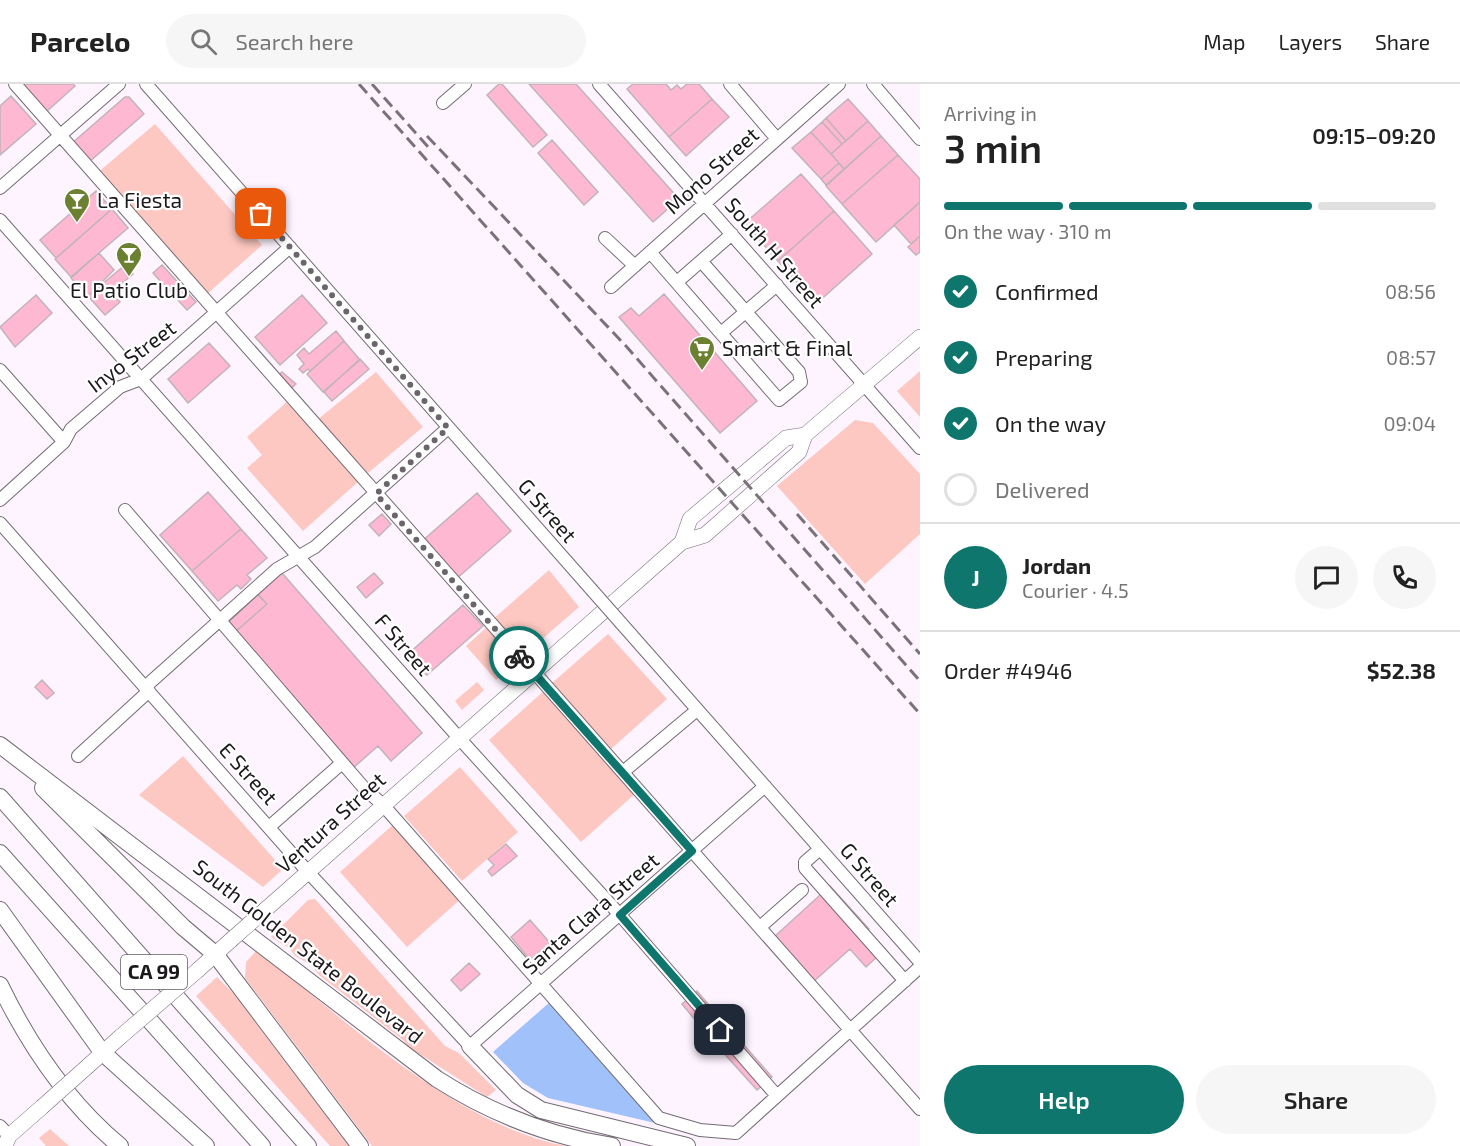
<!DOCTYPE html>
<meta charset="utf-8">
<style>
body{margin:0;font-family:"Exo 2",sans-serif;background:#f6f6f6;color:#222;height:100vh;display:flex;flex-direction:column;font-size:22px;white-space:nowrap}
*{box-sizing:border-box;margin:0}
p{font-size:20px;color:#767676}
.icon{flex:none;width:33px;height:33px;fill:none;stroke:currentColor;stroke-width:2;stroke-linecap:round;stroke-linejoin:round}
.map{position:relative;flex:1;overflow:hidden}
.panel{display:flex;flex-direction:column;background:#fff;width:540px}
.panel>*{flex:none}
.pin{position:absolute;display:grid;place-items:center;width:51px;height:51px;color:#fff;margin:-26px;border-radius:12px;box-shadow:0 3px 9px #0006}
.courier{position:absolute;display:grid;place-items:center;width:60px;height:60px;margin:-30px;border:4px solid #0f766e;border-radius:50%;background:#fff;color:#222;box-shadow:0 2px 8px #0007}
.summary em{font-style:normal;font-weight:600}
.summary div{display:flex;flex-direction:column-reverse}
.summary{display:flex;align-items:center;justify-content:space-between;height:102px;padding:0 24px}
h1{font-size:39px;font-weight:600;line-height:45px}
.bar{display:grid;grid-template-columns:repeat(4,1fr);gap:9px 6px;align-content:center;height:72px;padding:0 24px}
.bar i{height:8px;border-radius:4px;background:#e0e0e0}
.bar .on{background:#0f766e}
.bar p{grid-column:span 4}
.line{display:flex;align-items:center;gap:15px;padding:0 24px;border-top:2px solid #e0e0e0}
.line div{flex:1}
.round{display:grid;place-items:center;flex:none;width:63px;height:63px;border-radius:32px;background:#f6f6f6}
ol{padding:0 24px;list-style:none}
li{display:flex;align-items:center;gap:18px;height:66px}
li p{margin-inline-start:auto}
li .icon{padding:6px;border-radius:50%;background:#0f766e;color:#fff;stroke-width:4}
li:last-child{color:#767676}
li i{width:33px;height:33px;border:3px solid #e0e0e0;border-radius:50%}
.primary-button{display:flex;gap:12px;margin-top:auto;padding:12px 24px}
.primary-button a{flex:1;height:69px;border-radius:36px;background:#0f766e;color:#fff;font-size:24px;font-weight:600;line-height:69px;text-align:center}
.primary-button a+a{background:#f6f6f6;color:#222}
header{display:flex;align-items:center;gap:36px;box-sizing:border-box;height:84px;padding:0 30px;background:#fff;border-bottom:2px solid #e0e0e0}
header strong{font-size:28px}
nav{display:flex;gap:33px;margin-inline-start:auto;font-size:21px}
.search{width:420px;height:54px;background:#f6f6f6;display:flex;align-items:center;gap:15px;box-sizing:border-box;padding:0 21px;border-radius:33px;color:#767676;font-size:22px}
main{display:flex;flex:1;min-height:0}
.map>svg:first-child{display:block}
.green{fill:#fdc8c1}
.water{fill:#a0c1fa}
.building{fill:#ffb8d2;stroke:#c1b3b7;stroke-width:1.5}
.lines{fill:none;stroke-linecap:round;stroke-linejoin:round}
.minor-casing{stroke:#746b74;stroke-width:14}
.major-casing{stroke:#746b74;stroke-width:16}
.highway-casing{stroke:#746b74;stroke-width:18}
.minor{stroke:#fff;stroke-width:12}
.major{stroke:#fff;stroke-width:15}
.highway{stroke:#fff;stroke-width:16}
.rail{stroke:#797379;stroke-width:3;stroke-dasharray:12 6;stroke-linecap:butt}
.minor-bridge-casing{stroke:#746b74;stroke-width:14;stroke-linecap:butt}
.major-bridge-casing{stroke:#746b74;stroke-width:16;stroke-linecap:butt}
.minor-bridge{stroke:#fff;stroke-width:12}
.major-bridge{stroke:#fff;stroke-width:15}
.done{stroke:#6b666b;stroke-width:6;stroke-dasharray:0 10.8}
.route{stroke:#0f766e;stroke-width:8}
.labels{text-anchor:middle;stroke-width:4.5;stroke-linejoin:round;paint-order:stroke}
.shield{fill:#fff;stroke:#605e60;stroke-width:1.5}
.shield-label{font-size:20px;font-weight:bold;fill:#1c191c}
.street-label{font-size:21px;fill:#1c191c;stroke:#fff}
.poi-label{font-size:21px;fill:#1c191c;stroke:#fff;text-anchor:start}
</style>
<header>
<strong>Parcelo</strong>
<div class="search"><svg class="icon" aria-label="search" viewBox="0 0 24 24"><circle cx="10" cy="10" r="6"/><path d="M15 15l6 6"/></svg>Search here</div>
<nav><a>Map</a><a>Layers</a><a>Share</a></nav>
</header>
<main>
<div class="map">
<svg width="920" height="1062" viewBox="0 0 920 1062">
<rect width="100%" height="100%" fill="#fef4ff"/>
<path class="green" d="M155 40 262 161 206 211 96 90Z
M920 287V333L897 307Z
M376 288 423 343 368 389 317 336Z
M288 317 359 397 303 447 247 384 262 371 247 353Z
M855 336 873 339 920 390V450L865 500 777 402Z
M549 486 579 523 525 570 493 535Z
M488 542 519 576 496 596 466 562Z
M608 550 667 615 611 665 552 599Z
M477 598 484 606 462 626 455 617Z
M545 606 636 709 581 758 489 656Z
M183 672 283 785 263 803 139 711Z
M460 683 518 748 462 797 404 732Z
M396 738 463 813 407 863 340 788Z
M315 815 445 962 459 969 496 1006 487 1013 407 962 403 956 319 891 311 881 295 872 290 865 271 853 308 816Z
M257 866C344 935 455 1041 566 1062H372L245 894 246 878Z
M217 893 234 910 349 1062H330L196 912Z
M50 1045 69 1062H46L39 1054Z"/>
<path class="water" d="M550 918 655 1039 548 1014 523 999 493 968Z"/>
<path class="building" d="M18 0H73L75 2 45 29Z
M499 0H502L547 51 533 63 487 11Z
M529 0H576L679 115 653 138Z
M633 0H666L671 6 677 1 681 5 687 0H699L712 15 669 53 627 5Z
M11 12 36 40 0 71V22Z
M125 13H129L144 30 88 79 71 60Z
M712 15 729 33 686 72 669 53Z
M848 15 868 37 846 57 826 34Z
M826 34 846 57 842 60 822 38Z
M868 37 881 52 844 85 831 70Z
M822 38 842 60 831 70 811 48Z
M811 48 839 79 821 95 792 64Z
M881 52 898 71 842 120 826 102Z
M552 56 598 108 584 121 538 69Z
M898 71 920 95V118L876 158 842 120Z
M839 79 844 85 826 101 821 95Z
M801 90 834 127 778 177 745 139Z
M96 107 112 125 56 174 40 156Z
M920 118V152L911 160 894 141Z
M112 125 128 144 71 193 55 175Z
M834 127 872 170 816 220 778 177Z
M920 152V168L916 171 908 163Z
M99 169 114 186 88 212 71 194Z
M125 181 133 190 111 209 120 218 105 231 88 212Z
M162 181 196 218 187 226 153 189Z
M664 210 757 317 720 349 619 233 631 224 639 232Z
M36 211 52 229 15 263 0 243Z
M302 211 327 239 280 281 255 253Z
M336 247 344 257 310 287 308 285 303 289 299 285 304 280 297 271 304 264 309 270Z
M344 257 360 276 323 308 307 290Z
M209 259 230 282 188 319 168 295Z
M360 275 369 285 332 317 324 308Z
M282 288 296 300 288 307 276 293Z
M208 408 241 445 192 487 160 451Z
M477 409 511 447 455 496 421 458Z
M382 430 391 440 379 452 369 441Z
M241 445 267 474 247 491 251 495 241 505 237 501 218 517 192 487Z
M282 489 422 649 391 677 378 662 353 684 234 549 267 520 257 510Z
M374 489 383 499 366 514 357 503Z
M258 510 267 520 235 548 228 539Z
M463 521 483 542 427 591 407 571Z
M42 596 54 609 47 615 35 603Z
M506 760 517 772 492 792 488 787 494 781 488 775Z
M830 802 869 845 862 851 879 871 866 883 850 865 813 898 773 854Z
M530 836 550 859 530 876 511 853Z
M469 879 480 890 461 907 451 896Z
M697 907 732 948 716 961 682 920Z
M737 953 772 993 757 1006 721 966Z"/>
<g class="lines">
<defs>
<path id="minor" d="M15 0 920 1025
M146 0 591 505
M599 0 920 364
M730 0 777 55
M873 0 920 55
M443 19 465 0
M0 104 119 0
M0 136 459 654 620 831 777 1012
M605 154 635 182
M650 168 779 316 801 298 799 288 701 177
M677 198 732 150
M611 203 839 0
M721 249 777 201
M0 286 64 358
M0 416 64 358 71 345 120 303 141 295 290 163
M125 426 364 704 383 721 659 1034 700 1046 736 1049 920 883
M0 439 308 788 470 962 765 702
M621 539 920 878
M145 603 277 485 315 463 448 344
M78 672 149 607
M623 688 697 626
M269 743 342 679
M820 765 805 778V784L905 897
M760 843 802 806
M0 1042 9 1052"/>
<path id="major" d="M682 458 690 435 786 354 805 351
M265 826 682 458 705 451 799 368 805 351 920 253
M198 886 231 856
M88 982 119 954
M5 1062 9 1052 42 1023"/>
<path id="highway" d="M0 661 437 995C492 1030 548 1052 612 1062
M43 704 183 843 215 870 360 1062
M0 713 308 1062
M0 769 262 1062
M0 826 102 968 206 1062
M0 901C30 963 67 1018 120 1062
M470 962 517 1011 541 1026 687 1062"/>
</defs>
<use href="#minor" class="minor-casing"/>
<use href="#major" class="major-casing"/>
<use href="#highway" class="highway-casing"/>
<use href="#minor" class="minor"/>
<use href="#major" class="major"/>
<use href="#highway" class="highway"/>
<path class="rail" d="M359 0 920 630
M372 0 430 65
M427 52 625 261 920 597
M797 430 920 570"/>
<defs>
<path id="minor-bridge" d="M591 505 621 539"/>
<path id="major-bridge" d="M231 856 265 826
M119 954 198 886
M42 1023 88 982"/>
</defs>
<use href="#minor-bridge" class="minor-bridge-casing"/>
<use href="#major-bridge" class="major-bridge-casing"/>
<use href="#minor-bridge" class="minor-bridge"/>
<use href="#major-bridge" class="major-bridge"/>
</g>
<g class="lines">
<path class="done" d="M261 130 448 344 376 410 519 572"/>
<path class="route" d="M519 572 692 767 620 831 720 946"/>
</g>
<defs>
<symbol id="bar-pin" viewBox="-11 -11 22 30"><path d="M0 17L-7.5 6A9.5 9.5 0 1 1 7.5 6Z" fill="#6c8031" stroke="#fff"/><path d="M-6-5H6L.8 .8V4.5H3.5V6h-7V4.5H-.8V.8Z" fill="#fff"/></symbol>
<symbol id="supermarket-pin" viewBox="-11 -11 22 30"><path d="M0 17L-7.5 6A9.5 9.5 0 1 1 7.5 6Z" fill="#6c8031" stroke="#fff"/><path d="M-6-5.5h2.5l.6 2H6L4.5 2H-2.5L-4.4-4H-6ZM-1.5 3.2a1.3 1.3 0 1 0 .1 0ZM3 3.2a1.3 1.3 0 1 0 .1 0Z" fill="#fff"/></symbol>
</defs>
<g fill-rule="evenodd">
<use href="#bar-pin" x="62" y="102" width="30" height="40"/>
<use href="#bar-pin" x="114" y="156" width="30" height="40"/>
<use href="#supermarket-pin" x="687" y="250" width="30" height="40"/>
</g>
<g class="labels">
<rect class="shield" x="121" y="871" width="66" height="34" rx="4.5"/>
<g class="shield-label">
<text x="154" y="895">CA 99</text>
</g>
<g class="street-label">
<text transform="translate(712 87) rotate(-42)" y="7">Mono Street</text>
<text transform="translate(774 169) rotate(49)" y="7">South H Street</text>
<text transform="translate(132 273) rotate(-37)" y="7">Inyo Street</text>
<text transform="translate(547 427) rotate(49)" y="7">G Street</text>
<text transform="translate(403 561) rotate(49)" y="7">F Street</text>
<text transform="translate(248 690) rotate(48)" y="7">E Street</text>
<text transform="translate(331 739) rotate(-42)" y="7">Ventura Street</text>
<text transform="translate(869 791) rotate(49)" y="7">G Street</text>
<text transform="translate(591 830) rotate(-41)" y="7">Santa Clara Street</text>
<text transform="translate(308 868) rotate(38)" y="7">South Golden State Boulevard</text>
</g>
<g class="poi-label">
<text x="97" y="124">La Fiesta</text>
<text x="129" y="214" text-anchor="middle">El Patio Club</text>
<text x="722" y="272">Smart &amp; Final</text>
</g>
</g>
</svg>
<div class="pin" style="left:261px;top:130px;background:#ea580c"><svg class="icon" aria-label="bag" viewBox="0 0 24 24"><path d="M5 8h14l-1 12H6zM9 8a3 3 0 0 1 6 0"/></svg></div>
<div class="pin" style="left:720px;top:946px;background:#1f2937"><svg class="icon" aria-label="home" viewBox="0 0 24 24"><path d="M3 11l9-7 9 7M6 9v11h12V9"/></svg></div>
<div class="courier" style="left:519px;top:572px"><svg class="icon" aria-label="bike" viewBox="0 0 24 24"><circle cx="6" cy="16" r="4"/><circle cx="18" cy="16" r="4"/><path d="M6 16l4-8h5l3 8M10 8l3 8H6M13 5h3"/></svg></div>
</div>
<section class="panel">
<div class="summary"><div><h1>3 min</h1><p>Arriving in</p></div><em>09:15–09:20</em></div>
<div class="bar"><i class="on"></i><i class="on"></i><i class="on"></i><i></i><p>On the way · 310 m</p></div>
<ol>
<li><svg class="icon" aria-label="check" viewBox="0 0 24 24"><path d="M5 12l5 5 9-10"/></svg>Confirmed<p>08:56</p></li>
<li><svg class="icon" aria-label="check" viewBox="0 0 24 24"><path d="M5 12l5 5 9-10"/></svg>Preparing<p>08:57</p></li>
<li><svg class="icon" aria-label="check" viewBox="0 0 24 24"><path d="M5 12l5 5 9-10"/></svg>On the way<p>09:04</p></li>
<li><i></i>Delivered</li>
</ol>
<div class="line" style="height:108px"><b class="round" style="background:#0f766e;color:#fff">J</b><div><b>Jordan</b><p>Courier · 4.5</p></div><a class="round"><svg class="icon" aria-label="chat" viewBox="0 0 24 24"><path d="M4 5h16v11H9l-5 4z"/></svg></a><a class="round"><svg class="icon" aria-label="phone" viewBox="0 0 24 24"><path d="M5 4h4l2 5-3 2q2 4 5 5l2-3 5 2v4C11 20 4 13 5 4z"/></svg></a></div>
<div class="line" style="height:78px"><div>Order #4946</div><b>$52.38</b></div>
<div class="primary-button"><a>Help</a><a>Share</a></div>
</section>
</main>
